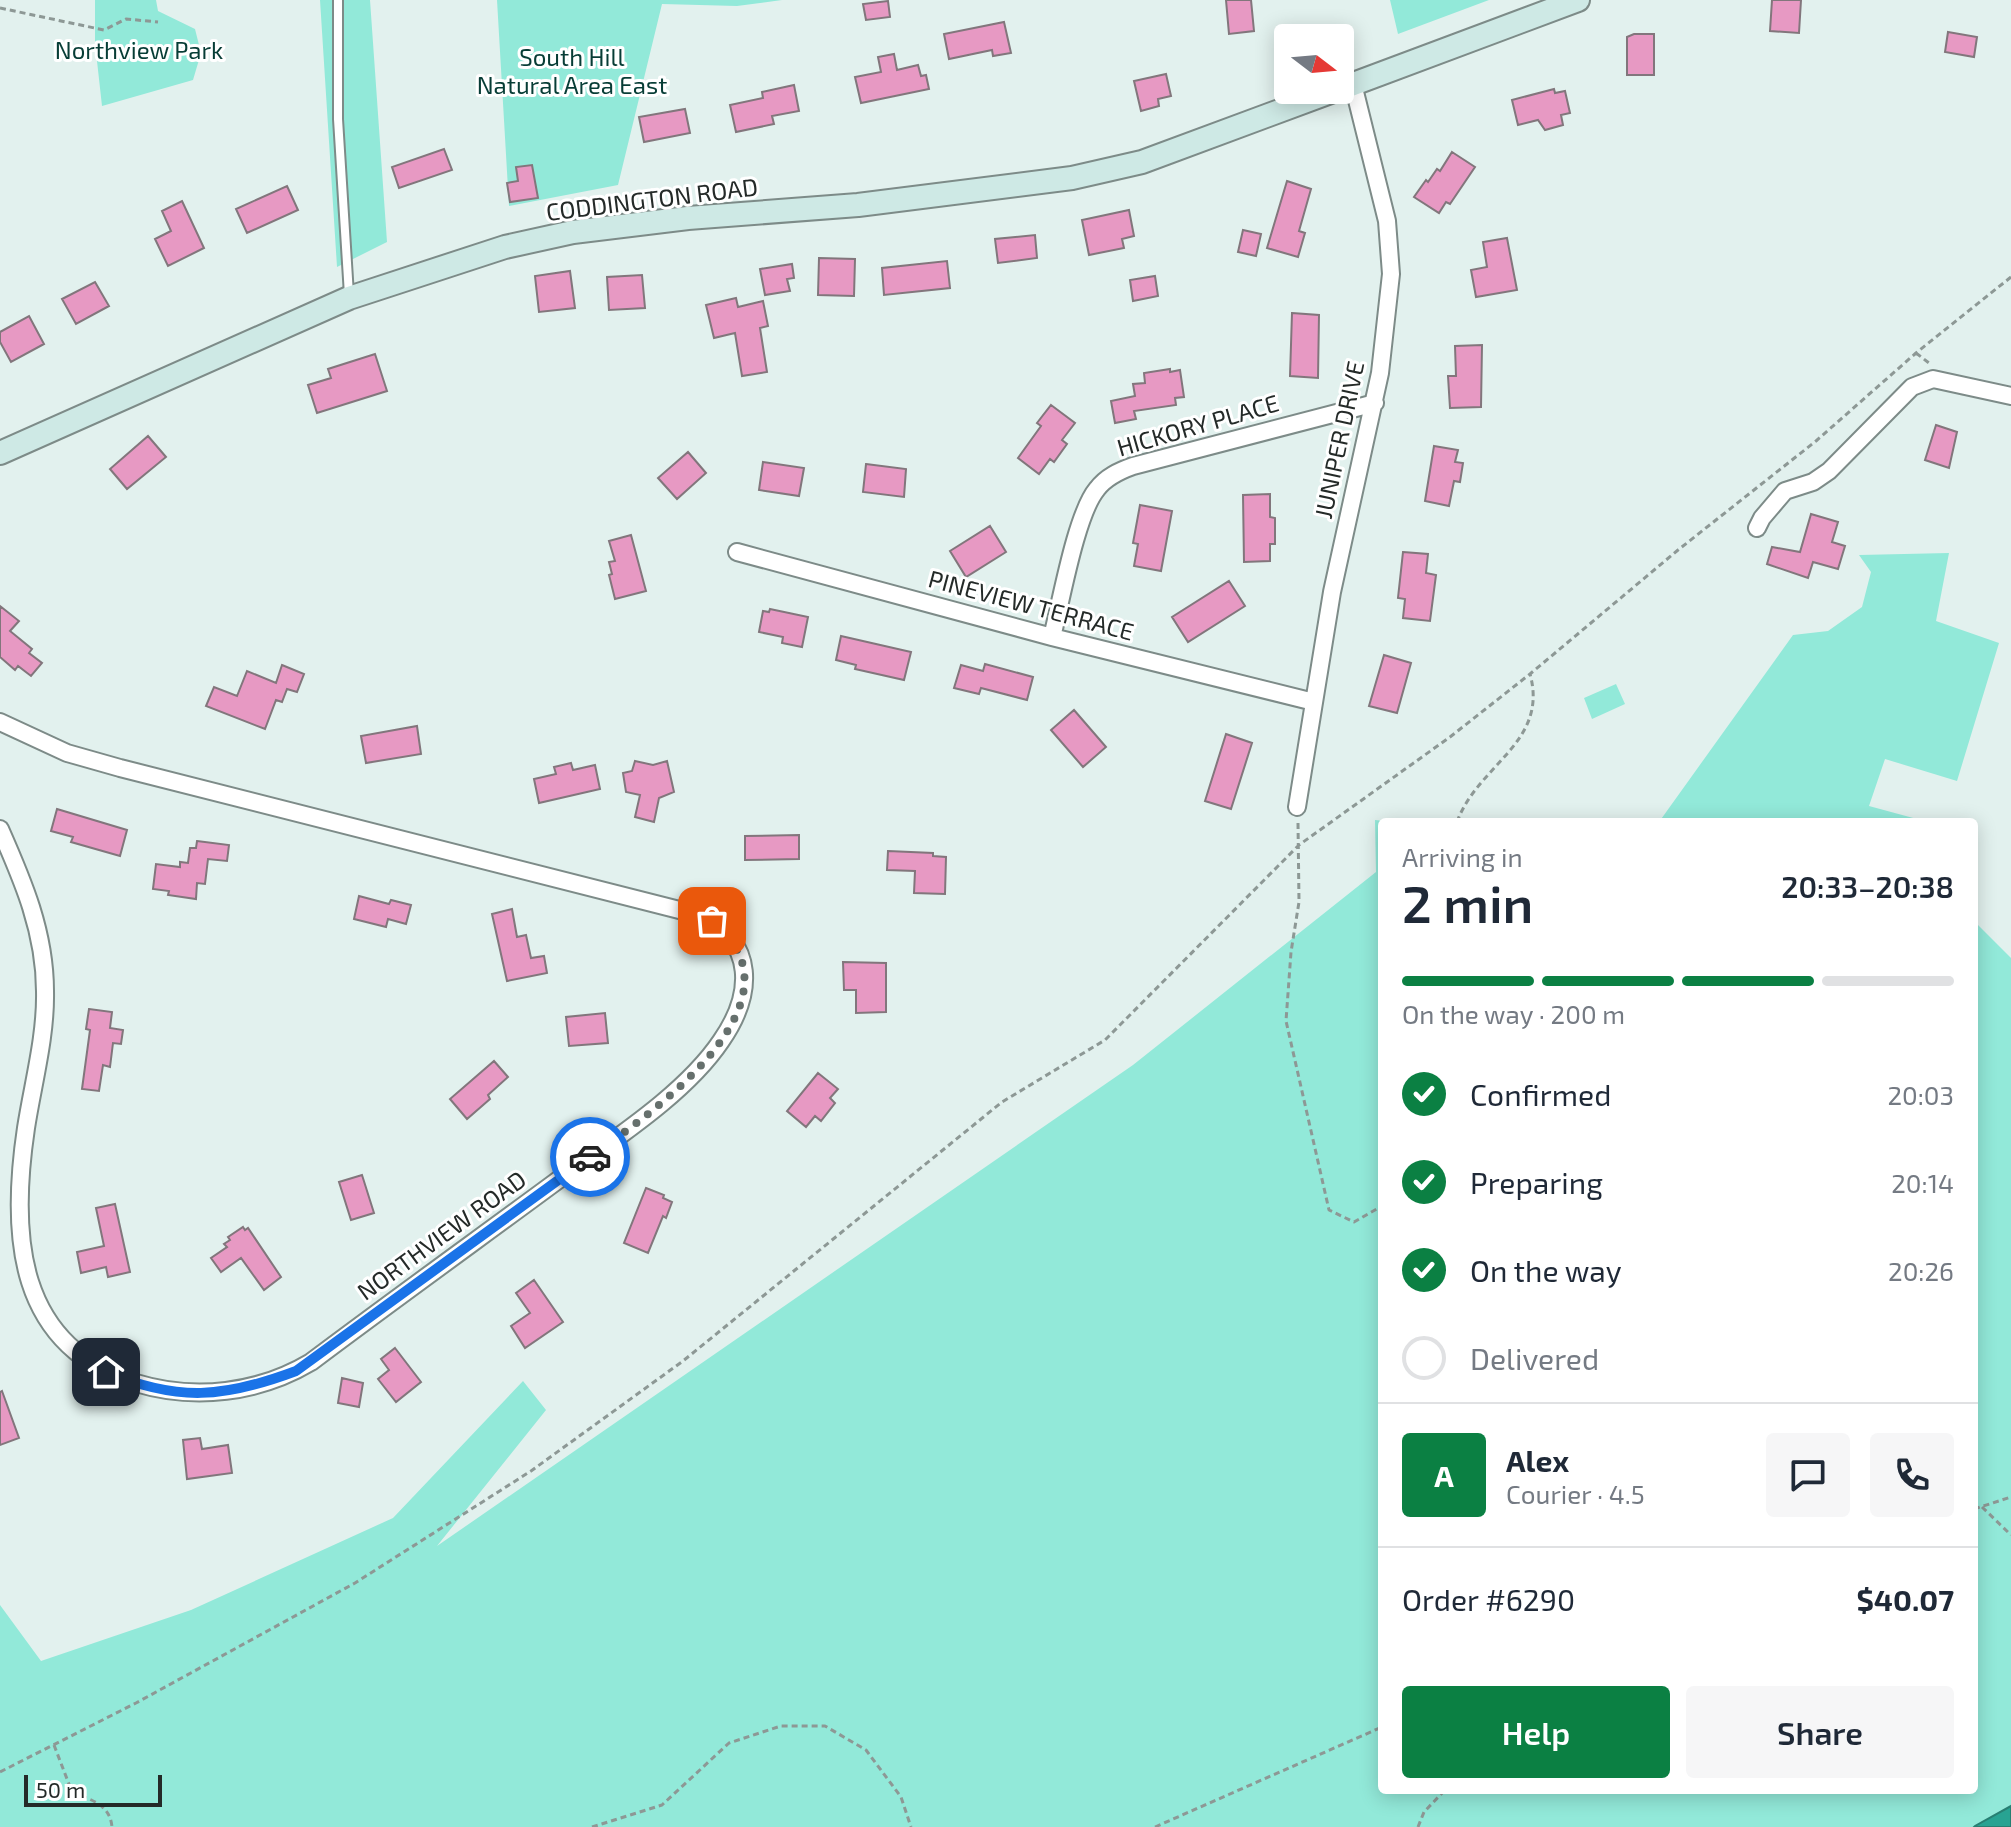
<!DOCTYPE html>
<meta charset="utf-8">
<style>
body{margin:0;font-family:"Exo 2",sans-serif;background:#f6f6f7;color:#1f2937;height:100vh;display:flex;flex-direction:column;font-size:30px;white-space:nowrap}
*{box-sizing:border-box;margin:0}
p{font-size:26px;color:#747a83}
.icon{flex:none;width:44px;height:44px;fill:none;stroke:currentColor;stroke-width:2;stroke-linecap:round;stroke-linejoin:round}
.map{position:relative;flex:1;overflow:hidden}
.drawer{position:absolute;left:1378px;top:818px;width:600px;height:976px;display:flex;flex-direction:column;background:#fff;border-radius:8px;box-shadow:0 4px 20px #0003}
.drawer>*{flex:none}
.needle{width:52px;rotate:106deg}
.tools{position:absolute;left:1274px;top:24px;display:grid;gap:16px}
.tools a{display:grid;place-items:center;width:80px;height:80px;border-radius:8px;background:#fff;box-shadow:0 4px 20px #0003;font-size:40px}
.scale{position:absolute;left:24px;bottom:20px;width:138px;box-sizing:border-box;padding-left:8px;border:4px solid #242a28;border-top:0;font-size:22px;line-height:28px;white-space:nowrap;color:#242a28;-webkit-text-stroke:6px #fff;paint-order:stroke}
.pin{position:absolute;display:grid;place-items:center;width:68px;height:68px;color:#fff;margin:-34px;border-radius:16px;box-shadow:0 4px 12px #0006}
.courier{position:absolute;display:grid;place-items:center;width:80px;height:80px;margin:-40px;border:6px solid #1a73e8;border-radius:50%;background:#fff;color:#222;box-shadow:0 2px 10px #0007}
.headline em{font-style:normal;font-weight:600}
.headline div{display:flex;flex-direction:column-reverse}
.headline{display:flex;align-items:center;justify-content:space-between;height:136px;padding:0 24px}
h1{font-size:52px;font-weight:600;line-height:60px}
.bar{display:grid;grid-template-columns:repeat(4,1fr);gap:12px 8px;align-content:center;height:96px;padding:0 24px}
.bar i{height:10px;border-radius:6px;background:#e0e1e3}
.bar .current{background:#0b8043}
.bar p{grid-column:span 4}
.line{display:flex;align-items:center;gap:20px;padding:0 24px;border-top:2px solid #e0e1e3}
.line div{flex:1}
.round{display:grid;place-items:center;flex:none;width:84px;height:84px;border-radius:8px;background:#f6f6f7}
ol{padding:0 24px;list-style:none}
li{display:flex;align-items:center;gap:24px;height:88px}
li p{margin-inline-start:auto}
li .icon{padding:8px;border-radius:50%;background:#0b8043;color:#fff;stroke-width:4}
li:last-child{color:#747a83}
li i{width:44px;height:44px;border:4px solid #e0e1e3;border-radius:50%}
.button{display:flex;gap:16px;margin-top:auto;padding:16px 24px}
.button a{flex:1;height:92px;border-radius:8px;background:#0b8043;color:#fff;font-size:32px;font-weight:600;line-height:92px;text-align:center}
.button a+a{background:#f6f6f7;color:#1f2937}
.map>svg:first-child{display:block}
.green{fill:#92e9d9}
.water{fill:#28a392;stroke:#277f72;stroke-width:2}
.building{fill:#e799c3;stroke:#82767c;stroke-width:2}
.lines{fill:none;stroke-linecap:round;stroke-linejoin:round}
.lane-casing{stroke:#7d8b88;stroke-width:12}
.street-casing{stroke:#7d8b88;stroke-width:20}
.secondary-casing{stroke:#7d8b88;stroke-width:26}
.path{stroke:#8d9895;stroke-width:3;stroke-dasharray:6 4;stroke-linecap:butt}
.lane{stroke:#fff;stroke-width:8}
.street{stroke:#fff;stroke-width:16}
.secondary{stroke:#cee9e5;stroke-width:22}
.done{stroke:#66706d;stroke-width:8;stroke-dasharray:0 14.4}
.route{stroke:#1a73e8;stroke-width:10}
.labels{text-anchor:middle;stroke-width:6;stroke-linejoin:round;paint-order:stroke}
.park-label{font-size:24px;fill:#073d36;stroke:#fff}
.street-label{font-size:24px;fill:#242a28;stroke:#fff}
</style>
<div class="map">
<svg width="2011" height="1827" viewBox="0 0 2011 1827">
<rect width="100%" height="100%" fill="#e2f1ee"/>
<path class="green" d="M95 0H156L158 11 195 29 201 53 193 80 102 106 95 43Z
M320 0H370L387 242 337 267Z
M497 0H782L737 6 662 4 618 185 509 206Z
M1390 0H1489L1398 34Z
M1949 553 1936 621 1999 643 1957 781 1885 759 1869 806 1928 822H1659L1793 635 1828 631 1862 607 1871 572 1859 555Z
M1616 684 1625 704 1592 719 1584 698Z
M1375 820 1395 822H1382V871L1378 872 1382 874V1790H1974V921L2011 958V1806L1974 1827H0V1605L41 1661 191 1610 393 1518 523 1381 546 1410 437 1546 1133 1065 1376 872Z"/>
<path class="water" d="M2011 1806V1827H1974L1975 1826Z"/>
<path class="building" d="M1226 0H1251L1254 31 1229 34Z
M1772 0H1801L1799 33 1770 31Z
M888 1 890 17 866 20 863 4Z
M1004 22 1011 53 993 56 992 50 949 59 944 34Z
M1948 32 1977 37 1974 57 1945 52Z
M1634 34H1654V75H1627V37Z
M894 54 897 70 918 65 921 76 926 75 929 89 861 103 855 77 881 72 878 57Z
M1166 74 1171 96 1158 99 1159 106 1141 111 1134 81Z
M794 85 799 111 772 116 774 124 736 132 730 105 763 98 762 92Z
M1554 89 1555 93 1565 91 1570 113 1561 115 1563 125 1545 130 1538 120 1518 125 1512 100Z
M685 109 690 133 644 142 639 117Z
M444 149 452 170 399 188 392 167Z
M1452 152 1475 167 1450 204 1446 202 1439 213 1414 197 1426 180 1428 182 1437 169 1440 171Z
M532 165 538 198 510 202 507 183 518 181 516 167Z
M1287 181 1311 189 1299 231 1305 233 1298 257 1267 248Z
M287 186 298 210 247 233 236 209Z
M182 201 204 248 168 266 155 239 171 231 162 211Z
M1129 210 1134 236 1122 239 1124 248 1089 255 1082 220Z
M1243 230 1261 234 1256 256 1238 252Z
M1035 235 1037 258 998 263 995 239Z
M1507 238 1517 290 1476 297 1471 270 1487 267 1483 242Z
M819 258 855 259 854 296 818 295Z
M947 261 950 288 884 295 882 268Z
M792 264 794 278 787 279 790 291 765 295 760 269Z
M570 271 575 308 539 312 535 276Z
M642 275 645 308 609 310 607 277Z
M1155 276 1158 296 1133 301 1130 280Z
M95 282 109 306 76 324 62 299Z
M736 298 738 307 763 301 768 326 760 328 767 372 742 376 735 333 714 338 706 305Z
M1292 313 1319 315 1318 378 1290 376Z
M29 316 44 344 11 362 0 342V332Z
M1482 345 1481 407 1450 408 1448 376H1456L1455 346Z
M375 354 387 391 317 413 308 385 331 378 328 369Z
M1170 369V372L1180 370 1184 397 1175 398 1176 405 1134 411 1136 419 1115 423 1111 401 1135 396 1133 384 1145 383 1144 373Z
M1051 405 1075 423 1062 440 1067 444 1054 462 1050 459 1039 474 1018 458 1041 426 1037 423Z
M1936 425 1957 432 1949 468 1925 460Z
M148 436 166 457 127 489 110 469Z
M1434 446 1458 450 1455 462 1463 463 1460 482 1454 481 1449 506 1425 501Z
M688 452 706 473 677 499 658 478Z
M763 462 804 468 799 496 759 490Z
M866 464 906 469 904 497 863 492Z
M1270 494V517L1275 518V544H1270V561L1244 562 1243 495Z
M1140 505 1172 511 1161 571 1134 566 1138 544 1133 543Z
M1811 514 1838 522 1832 542 1845 546 1838 569 1813 562 1808 578 1767 564 1772 547 1800 552Z
M990 526 1006 552 966 577 950 551Z
M631 535 646 591 615 599 609 575 612 574 609 562 615 561 609 541Z
M1403 552 1428 554 1426 573 1436 575 1430 621 1403 618 1405 599 1398 598Z
M1229 581 1245 606 1188 642 1172 617Z
M0 606 19 621 10 631 32 649 29 653 42 663 31 676 18 666 15 670 0 657Z
M770 609 808 617 802 647 782 643 783 637 759 632 763 611 769 612Z
M841 636 911 652 904 680 855 669 856 665 836 660Z
M1384 655 1411 663 1397 713 1369 706Z
M985 664 1033 677 1027 700 981 688 979 694 954 688 961 665 983 671Z
M282 665 304 674 297 692 287 689 282 702 276 700 265 729 206 706 214 687 237 696 247 671 276 683Z
M1074 710 1106 747 1083 767 1051 730Z
M417 726 421 754 366 763 361 736Z
M1226 734 1252 743 1231 809 1205 801Z
M635 761 653 765 667 761 674 792 659 798 654 822 635 817 640 795 626 792 623 773 632 771Z
M571 763 573 770 595 765 600 789 539 803 534 779 556 774 554 767Z
M57 809 127 830 120 856 71 842 73 837 51 831Z
M799 835V859L745 860V836Z
M197 841 229 845 227 861 208 859 205 884 197 883 196 899 168 895 169 891 153 889 156 864 180 867V862L188 863 190 848H196Z
M888 851 933 853V856L946 857 945 894 914 893 915 871 887 870Z
M359 896 389 904 391 900 411 905 406 924 388 919 386 927 354 919Z
M512 909 517 937 526 935 531 958 544 956 547 973 507 981 492 914Z
M843 962 886 963V1012L856 1013V990H844Z
M89 1009 112 1012 110 1028 123 1030 121 1044 113 1043 110 1067 103 1065 99 1091 82 1089 90 1030 86 1029Z
M605 1013 608 1043 569 1046 566 1017Z
M494 1061 508 1077 488 1095 490 1099 467 1119 450 1099Z
M818 1073 838 1089 830 1098 835 1103 821 1121 815 1116 806 1127 787 1111Z
M362 1175 374 1213 351 1220 339 1182Z
M646 1188 664 1195 663 1198 672 1202 666 1218 663 1216 648 1253 624 1243Z
M115 1204 130 1272 108 1277 106 1267 81 1273 77 1252 104 1246 96 1208Z
M243 1227 245 1230 248 1228 281 1277 264 1290 241 1258 221 1272 211 1258 227 1247 224 1244 230 1240 228 1237Z
M534 1280 563 1322 525 1348 511 1326 530 1313 516 1293Z
M395 1348 421 1382 396 1402 378 1379 389 1370 381 1359Z
M342 1378 363 1383 359 1407 338 1403Z
M2 1391 19 1438 0 1445V1392Z
M200 1438 202 1449 228 1445 232 1473 187 1479 183 1440Z"/>
<g class="lines">
<defs>
<path id="lane" d="M338 0V119L349 295"/>
<path id="street" d="M1757 528 1762 518 1785 491 1813 482 1829 471 1912 387 1933 379 2011 396
M737 552 1052 637 1314 702
M1052 637C1061 602 1076 514 1097 489 1106 477 1119 471 1133 466L1375 403
M0 722 67 753 120 768 699 915C757 942 753 995 721 1041 686 1093 616 1138 565 1175 481 1237 395 1299 311 1362 259 1393 195 1401 136 1383 16 1346 10 1235 26 1128 33 1083 46 1037 45 991 45 932 23 881 0 829
M1297 807 1332 592 1380 373 1391 274 1387 221 1353 84"/>
<path id="secondary" d="M1340 89 1578 0
M0 453 349 298 505 247 573 232 688 218 858 205 1072 178 1142 162 1336 90"/>
</defs>
<use href="#lane" class="lane-casing"/>
<use href="#street" class="street-casing"/>
<use href="#secondary" class="secondary-casing"/>
<path class="path" d="M0 8 104 30 126 19 158 22
M1916 353 1929 363
M1457 822C1478 764 1549 743 1530 674
M1298 823 1299 902 1291 952 1286 1021 1329 1210 1354 1222 1382 1206
M1982 1507 2011 1535
M1974 1509 2011 1497
M54 1745 72 1792C91 1800 110 1804 112 1827
M0 1772 136 1703 355 1583 531 1471 683 1361 1002 1102 1105 1040 1299 845 1450 737 1530 674 1678 550 1816 441 1916 353 2011 277
M592 1827 662 1805 729 1743 781 1726H825L866 1750 901 1797 911 1827
M1155 1827 1382 1727
M1418 1827 1424 1812 1445 1790"/>
<use href="#lane" class="lane"/>
<use href="#street" class="street"/>
<use href="#secondary" class="secondary"/>
</g>
<g class="lines">
<path class="done" d="M590 1157C652 1113 813 1001 712 921"/>
<path class="route" d="M106 1372C178 1402 224 1398 296 1371L590 1157"/>
</g>
<g class="labels">
<g class="park-label">
<text x="139" y="59">Northview Park</text>
<text x="572" y="66">South Hill<tspan x="572" dy="28">Natural Area East</tspan></text>
</g>
<g class="street-label">
<text transform="translate(652 200) rotate(-7)" y="8">CODDINGTON ROAD</text>
<text transform="translate(1198 426) rotate(-16)" y="8">HICKORY PLACE</text>
<text transform="translate(1340 440) rotate(-78)" y="8">JUNIPER DRIVE</text>
<text transform="translate(1031 606) rotate(15)" y="8">PINEVIEW TERRACE</text>
<text transform="translate(442 1236) rotate(-36)" y="8">NORTHVIEW ROAD</text>
</g>
</g>
</svg>
<div class="tools">
<a><svg class="needle" viewBox="-14 -14 28 28"><path d="M0-13l5 13h-10z" fill="#e53935"/><path d="M0 13l5-13h-10z" fill="#747a83"/></svg></a>
</div>
<div class="scale">50 m</div>
<div class="pin" style="left:712px;top:921px;background:#ea580c"><svg class="icon" aria-label="bag" viewBox="0 0 24 24"><path d="M5 8h14l-1 12H6zM9 8a3 3 0 0 1 6 0"/></svg></div>
<div class="pin" style="left:106px;top:1372px;background:#1f2937"><svg class="icon" aria-label="home" viewBox="0 0 24 24"><path d="M3 11l9-7 9 7M6 9v11h12V9"/></svg></div>
<div class="courier" style="left:590px;top:1157px"><svg class="icon" aria-label="car" viewBox="0 0 24 24"><path d="M5 17H2v-5l4-1 3-4h7l3 4 3 1v5h-3M9 17h6M6 11h13"/><circle cx="7" cy="17" r="2"/><circle cx="17" cy="17" r="2"/></svg></div>
<section class="drawer">
<div class="headline"><div><h1>2 min</h1><p>Arriving in</p></div><em>20:33–20:38</em></div>
<div class="bar"><i class="current"></i><i class="current"></i><i class="current"></i><i></i><p>On the way · 200 m</p></div>
<ol>
<li><svg class="icon" aria-label="check" viewBox="0 0 24 24"><path d="M5 12l5 5 9-10"/></svg>Confirmed<p>20:03</p></li>
<li><svg class="icon" aria-label="check" viewBox="0 0 24 24"><path d="M5 12l5 5 9-10"/></svg>Preparing<p>20:14</p></li>
<li><svg class="icon" aria-label="check" viewBox="0 0 24 24"><path d="M5 12l5 5 9-10"/></svg>On the way<p>20:26</p></li>
<li><i></i>Delivered</li>
</ol>
<div class="line" style="height:144px"><b class="round" style="background:#0b8043;color:#fff">A</b><div><b>Alex</b><p>Courier · 4.5</p></div><a class="round"><svg class="icon" aria-label="chat" viewBox="0 0 24 24"><path d="M4 5h16v11H9l-5 4z"/></svg></a><a class="round"><svg class="icon" aria-label="phone" viewBox="0 0 24 24"><path d="M5 4h4l2 5-3 2q2 4 5 5l2-3 5 2v4C11 20 4 13 5 4z"/></svg></a></div>
<div class="line" style="height:104px"><div>Order #6290</div><b>$40.07</b></div>
<div class="button"><a>Help</a><a>Share</a></div>
</section>
</div>
